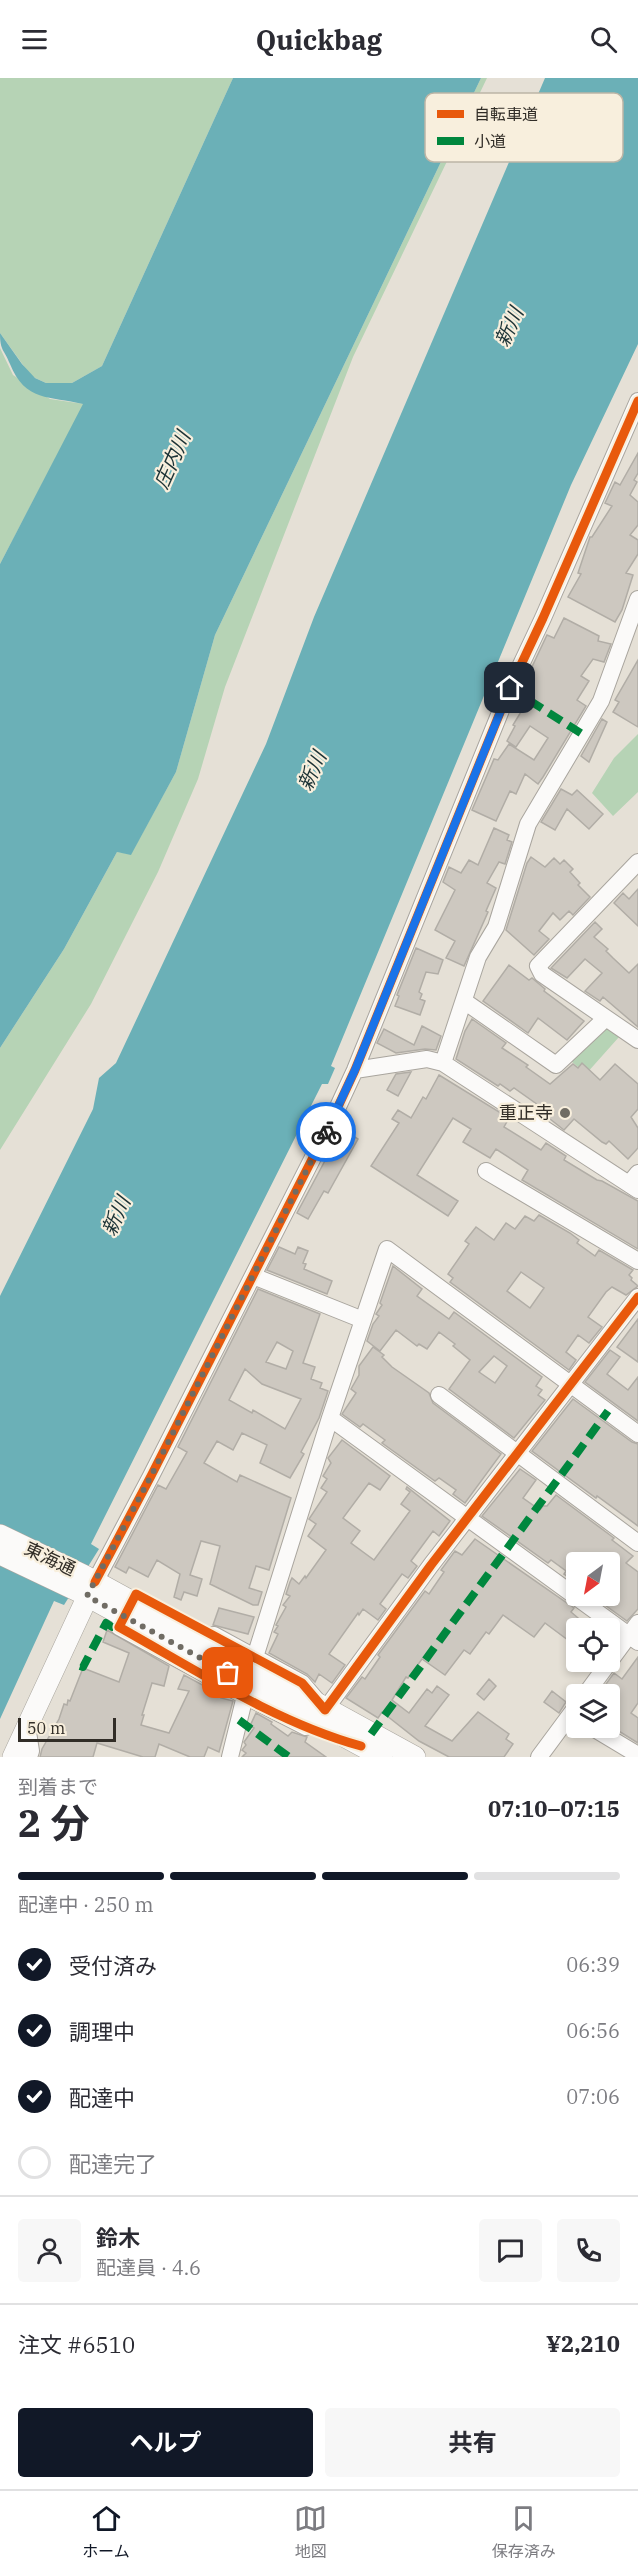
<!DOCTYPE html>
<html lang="ja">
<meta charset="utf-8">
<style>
body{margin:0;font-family:"IBM Plex Serif","Noto Sans JP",serif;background:#f7f7f7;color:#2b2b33;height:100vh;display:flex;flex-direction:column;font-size:22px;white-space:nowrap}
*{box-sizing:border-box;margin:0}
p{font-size:20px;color:#7c7c81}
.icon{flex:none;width:33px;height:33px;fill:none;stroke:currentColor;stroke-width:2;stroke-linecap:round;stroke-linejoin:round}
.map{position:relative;height:1679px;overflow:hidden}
.side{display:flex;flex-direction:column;background:#fff;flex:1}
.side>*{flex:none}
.needle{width:39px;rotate:212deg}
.buttons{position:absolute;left:566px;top:1474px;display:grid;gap:12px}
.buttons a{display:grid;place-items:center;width:54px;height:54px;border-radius:6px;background:#fff;box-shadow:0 3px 9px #0003;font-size:30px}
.scale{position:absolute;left:18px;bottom:15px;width:98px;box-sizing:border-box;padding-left:6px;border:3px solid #312d27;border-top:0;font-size:16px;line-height:21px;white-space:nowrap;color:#312d27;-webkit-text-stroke:4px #f8efdd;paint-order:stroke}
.pin{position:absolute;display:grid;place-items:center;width:51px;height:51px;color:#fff;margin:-26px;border-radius:12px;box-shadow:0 3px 9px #0006}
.courier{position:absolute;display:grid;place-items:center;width:60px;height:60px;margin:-30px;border:4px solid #1a73e8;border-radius:50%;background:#fff;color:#222;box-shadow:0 2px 8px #0007}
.head em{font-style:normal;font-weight:700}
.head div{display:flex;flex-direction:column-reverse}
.head{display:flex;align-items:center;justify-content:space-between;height:102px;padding:0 18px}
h1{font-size:39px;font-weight:700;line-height:45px}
.bar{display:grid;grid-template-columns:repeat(4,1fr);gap:9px 6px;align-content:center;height:72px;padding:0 18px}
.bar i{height:8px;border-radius:4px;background:#e1e1e2}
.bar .current{background:#111827}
.bar p{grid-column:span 4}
.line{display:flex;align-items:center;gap:15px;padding:0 18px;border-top:2px solid #e1e1e2}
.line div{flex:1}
.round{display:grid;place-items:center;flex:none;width:63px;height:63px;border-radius:6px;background:#f7f7f7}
ol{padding:0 18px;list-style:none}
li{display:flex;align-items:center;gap:18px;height:66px}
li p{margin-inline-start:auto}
li .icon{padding:6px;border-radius:50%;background:#111827;color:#fff;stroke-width:4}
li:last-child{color:#7c7c81}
li i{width:33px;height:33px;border:3px solid #e1e1e2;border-radius:50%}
.button{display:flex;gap:12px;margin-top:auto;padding:12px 18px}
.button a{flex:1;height:69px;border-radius:6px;background:#111827;color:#fff;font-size:24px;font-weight:700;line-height:69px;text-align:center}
.button a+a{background:#f7f7f7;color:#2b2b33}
header{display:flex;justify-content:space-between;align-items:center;height:78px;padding:0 18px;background:#fff;font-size:27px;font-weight:700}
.tab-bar{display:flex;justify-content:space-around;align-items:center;height:84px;border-top:2px solid #e1e1e2;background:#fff;font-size:16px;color:#7c7c81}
.tab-bar a{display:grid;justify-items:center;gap:3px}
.tab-bar .current{color:#111827}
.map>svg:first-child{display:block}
.green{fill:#b6d3b5}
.water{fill:#6bb0b7}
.building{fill:#cdc8c0;stroke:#b1ada6;stroke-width:1.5;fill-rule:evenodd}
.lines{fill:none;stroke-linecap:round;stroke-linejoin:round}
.minor-casing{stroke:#a9a59e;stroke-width:18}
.major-casing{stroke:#a9a59e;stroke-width:22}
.minor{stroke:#fbfaf9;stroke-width:16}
.major{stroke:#fbfaf9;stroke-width:21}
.quiet{stroke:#00873e;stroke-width:8;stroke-dasharray:15 8;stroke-linecap:butt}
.cycleway-casing{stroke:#f8efdd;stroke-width:13}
.cycleway{stroke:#e8590c;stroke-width:9}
.done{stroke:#706c64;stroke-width:6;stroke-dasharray:0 10.8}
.route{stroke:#1a73e8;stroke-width:8}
.poi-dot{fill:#706c64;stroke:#f8efdd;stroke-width:2}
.labels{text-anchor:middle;stroke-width:4.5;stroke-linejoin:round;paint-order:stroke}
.poi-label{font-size:18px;fill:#312d27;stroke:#f8efdd;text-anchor:end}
.street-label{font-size:18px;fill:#312d27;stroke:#f8efdd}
.water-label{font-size:20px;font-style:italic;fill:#1b3235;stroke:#f8efdd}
.key{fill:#f8efdd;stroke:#bcb5a6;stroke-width:1.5}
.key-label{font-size:16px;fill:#312d27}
</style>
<header><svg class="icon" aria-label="menu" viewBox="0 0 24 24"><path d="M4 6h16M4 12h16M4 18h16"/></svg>Quickbag<svg class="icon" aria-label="search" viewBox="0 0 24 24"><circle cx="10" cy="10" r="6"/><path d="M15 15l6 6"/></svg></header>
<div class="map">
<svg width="638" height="1679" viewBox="0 0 638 1679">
<rect width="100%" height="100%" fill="#e5e0d6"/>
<path class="green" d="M0 0H233L102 288 72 305H46L31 298 0 255Z
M481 0H487L353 279 225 609 198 701 158 794 91 926 0 1072V970L64 871 117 774 131 776 176 694 215 557Z
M0 270 13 297 50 321 84 326 0 486Z
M638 656V714L613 738 592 715 614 680Z
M606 949 619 959 586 996 571 983Z"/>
<path class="water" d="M233 0H481L215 557 176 694 131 777 117 774 64 871 0 970V486L83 326C50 318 25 324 10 286 4 271 0 273 0 255L22 286 35 300 46 305H72L102 288Z
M545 0H638V266L571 407 331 988 335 990 328 1006H322L91 1466 99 1471 64 1527 54 1523 0 1641V1218L93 1031 99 1000 116 985 266 666 314 539Z"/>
<path class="building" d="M638 375V395L634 402 637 404 630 417 638 424V447L630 457 638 462V476L626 495 633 497 622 532 615 544 568 519 581 496 578 495 590 459H592L612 428 605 425 615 404 620 407Z
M564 540 599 558 598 563 611 566 604 584 593 581 581 598 589 603 577 622 586 628 543 699 538 706 525 696 516 716 510 713 496 743 472 732 494 681 498 682 509 666 534 682 548 660 530 648 516 669 507 663 515 648 513 647 524 629 521 628 530 615 522 610 547 557 554 560Z
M638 582V649L613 634 619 624 615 622Z
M602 641 607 644 589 684 581 678Z
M561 711 572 717 577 712 603 736 589 751 567 731 555 752 541 744Z
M494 750 509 757 507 762 512 764 505 786 499 784 487 805 496 810 486 833 488 834 464 888 446 880 455 863 435 852 455 812 443 804 449 789 461 795 469 782 478 787Z
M531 779 545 789 554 780 560 786 564 782 573 791 570 794 580 805 578 807 590 819 573 837 569 833 560 842 553 835 539 853 549 861 534 877 506 852 527 785Z
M638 811V848L614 825 623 815 629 821Z
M595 844 602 851 594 859 608 871 606 873 613 880 629 895 638 886V949L603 919 600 923 585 913 602 895 585 881 567 900 551 890Z
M416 870 443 882 438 896 426 894 419 914 422 916 420 921 425 923 420 937 395 928 399 918 397 917Z
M509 887 529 902 532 900 545 911 544 913 584 943 567 962 538 940 528 955 483 923Z
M472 941 506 965 502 970 528 987 526 989 550 1006 573 986 578 990 582 985 600 1002 615 986 638 1006V1031L631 1039 638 1050V1070L628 1081 609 1063 606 1066 602 1064 574 1041 564 1052 545 1037 548 1034 514 1010 510 1013 500 1006 498 1008 456 981 465 953Z
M422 948 441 958 436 972 425 971 396 975 377 965 384 951 414 967Z
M411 994 398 1018 387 1012 396 996Z
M439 997 509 1040 504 1049 541 1072 546 1065 566 1078 564 1082 597 1102 602 1103 638 1123V1171L522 1102 528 1092 496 1071 490 1080 463 1064 471 1051 453 1040 417 1097 458 1123 448 1138 371 1088 399 1045 392 1041 398 1032 411 1040 423 1019 426 1021Z
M342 1051 358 1061 328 1115 324 1113 308 1141 297 1135Z
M539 1137 570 1155 579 1162 577 1165 595 1178 599 1172 633 1192 629 1197 632 1200 631 1202 638 1208 626 1217 612 1209 606 1214 588 1239 602 1249 589 1265 578 1257 566 1274 576 1282 569 1292 450 1204 453 1200 448 1196 469 1166 465 1163 476 1149 494 1162 506 1145 515 1151 525 1138 534 1143ZM521 1194 544 1210 530 1230 507 1213Z
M279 1169 295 1176 298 1169 308 1173 303 1185 306 1186 304 1191 332 1203 327 1216 267 1192Z
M393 1188 422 1211 417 1218 449 1241 454 1234 542 1299 536 1308 542 1312 538 1317 545 1322 514 1360 449 1311 470 1282 453 1268 455 1266 439 1254 427 1271 419 1266 417 1268 396 1252 380 1273 367 1263 373 1246 379 1238 376 1236 382 1227 380 1225ZM494 1278 507 1288 495 1305 479 1294Z
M258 1211 320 1236 303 1285 315 1289 311 1301 322 1305 320 1310 328 1313 319 1340 301 1374 304 1376 290 1400 260 1385 267 1367 242 1355 233 1372 217 1363 204 1385 237 1404 240 1397 291 1420 269 1492 256 1488 249 1510 262 1514 258 1527H253L210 1506 220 1468 201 1463 190 1497 202 1501 197 1518 184 1514 181 1522 174 1519 180 1496 157 1482 148 1499 129 1489 126 1495 115 1489 158 1407 166 1411 187 1374 178 1369ZM277 1264 293 1273 286 1291 266 1284ZM245 1291 262 1306 301 1321 285 1351 253 1332 252 1335 229 1322Z
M638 1241V1284L617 1269Z
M373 1269 384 1277 382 1279 392 1289 429 1315 433 1325 501 1376 465 1425 453 1416 456 1412 439 1400 435 1403 382 1365 385 1362 363 1346 360 1349 342 1336 356 1315 351 1311 359 1297V1288Z
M610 1272 620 1279 607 1296 628 1312 638 1299V1343L585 1304Z
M573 1321 632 1364 638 1366V1448L597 1418 596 1420 532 1373Z
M342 1362 390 1398 380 1412 369 1405 343 1440 360 1453 351 1465 374 1482 410 1433 401 1426 410 1414 406 1411 407 1409 450 1443 439 1458 433 1453 411 1483 417 1488 408 1500 402 1496 380 1526 386 1531 378 1542 363 1531 359 1537 358 1535 329 1576 345 1587 332 1605 319 1596 315 1604 307 1596 269 1575 278 1556 274 1554 278 1548 276 1547 286 1529 283 1527 290 1518 286 1516 290 1504 292 1500 299 1506 305 1498 306 1500 326 1472 308 1458 316 1446 309 1441 327 1414 321 1410 327 1401 323 1398 331 1385 328 1380Z
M520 1391 536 1402 523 1420 540 1432 543 1428H547L556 1417 614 1460 612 1462 633 1478 626 1485 638 1494V1531L627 1543 605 1527 609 1522V1495L616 1485H576V1505L564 1496 566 1493 551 1482 548 1485 482 1438Z
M475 1461 574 1530 571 1534 591 1551H576V1568L545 1545 534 1559 503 1537 489 1556 486 1554 470 1576 464 1572 445 1597 422 1581 408 1600 406 1599 392 1622 409 1635 427 1611 432 1615 437 1608 449 1617 425 1648 452 1663 478 1634 509 1656 506 1661 513 1666 504 1679H449L419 1663 382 1634 378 1640 346 1620 362 1599 365 1601 380 1579 378 1577 425 1513 429 1516 444 1494 441 1492 455 1473 462 1477Z
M219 1530 254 1539 248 1556 213 1547Z
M107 1552 169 1588 164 1608 152 1605 142 1637H144L141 1647 169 1655 189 1613 178 1611 184 1597 221 1617V1620L233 1623 219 1674 208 1669 204 1679H190L159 1666 155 1679H143L97 1665 93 1679H40L42 1671 59 1641 64 1626 67 1627 68 1622 70 1623 83 1590 119 1604 129 1575 103 1564Z
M638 1579V1625L631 1635 638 1640V1665L609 1647V1617H598L614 1595 622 1601Z
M489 1601 496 1608 484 1622 477 1616Z
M552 1613 566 1624 559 1635 544 1624Z
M256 1635 272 1644 271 1646 288 1658 292 1654 307 1659 305 1664 326 1679H242L246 1675 242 1672 246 1667 244 1664 254 1650 250 1648Z"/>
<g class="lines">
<defs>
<path id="minor" d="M638 784 538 888 542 896 638 962
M464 923 556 987 606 940
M443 985 478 879 496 849 528 746 601 623 638 521
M355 992 427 981 443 985 638 1112
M486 1093 638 1183
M629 1106 638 1095
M253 1198 363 1242
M439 1317 638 1465
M330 1340 638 1564
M95 1504 151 1398 330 1046 355 992 510 610 543 540 638 323
M120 1547 119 1549 245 1618 306 1649
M214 1557 302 1605 325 1632 431 1487 638 1219
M255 1579 330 1340 387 1171 638 1356
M585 1617 638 1545
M27 1648 31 1673 29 1679
M593 1650 638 1677
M230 1679 245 1618
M539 1679 576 1629"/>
<path id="major" d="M0 1457 85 1498 415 1679
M0 1476 78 1513 382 1679
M13 1679 93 1507"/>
</defs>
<use href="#minor" class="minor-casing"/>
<use href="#major" class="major-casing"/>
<use href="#minor" class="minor"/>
<use href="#major" class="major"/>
<path class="quiet" d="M510 610 582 656
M80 1588 83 1589 106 1545 112 1549H119
M239 1642 289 1679
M371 1656 608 1333"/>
<defs>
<path id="cycleway" d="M95 1504 151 1398 330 1046 355 992 510 610 543 540 638 323
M361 1668C275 1644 196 1592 119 1549L136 1516 302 1605 325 1632 431 1487 638 1219"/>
</defs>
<use href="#cycleway" class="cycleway-casing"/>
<use href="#cycleway" class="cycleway"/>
</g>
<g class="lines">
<path class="done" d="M228 1595 87 1518 151 1398 326 1054"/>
<path class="route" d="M326 1054 355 992 510 610"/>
</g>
<circle class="poi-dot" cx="565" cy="1035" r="6"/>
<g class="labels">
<g class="poi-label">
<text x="553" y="1041">重正寺</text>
</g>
<g class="street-label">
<text transform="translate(50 1481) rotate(25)" y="6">東海通</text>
</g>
<g class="water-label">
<text transform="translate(509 249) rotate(-66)" y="7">新川</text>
<text transform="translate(172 382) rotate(-66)" y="7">庄内川</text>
<text transform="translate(312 693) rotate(-66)" y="7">新川</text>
<text transform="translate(116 1138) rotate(-66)" y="7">新川</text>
</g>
</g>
<rect x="425" y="15" width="198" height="69" rx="9" class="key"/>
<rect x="437" y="32" width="27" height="8" fill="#e8590c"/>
<rect x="437" y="59" width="27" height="8" fill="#00873e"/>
<g class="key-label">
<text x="474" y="42">自転車道</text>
<text x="474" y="69">小道</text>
</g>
</svg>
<div class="buttons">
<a><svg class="needle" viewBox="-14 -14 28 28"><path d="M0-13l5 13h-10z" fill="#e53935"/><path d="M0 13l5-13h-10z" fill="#7c7c81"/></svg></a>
<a><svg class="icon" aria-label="locate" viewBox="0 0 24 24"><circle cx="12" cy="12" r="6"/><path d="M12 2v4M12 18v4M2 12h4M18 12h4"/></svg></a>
<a><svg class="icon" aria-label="layers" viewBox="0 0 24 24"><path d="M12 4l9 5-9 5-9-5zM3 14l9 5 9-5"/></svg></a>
</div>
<div class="scale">50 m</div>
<div class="pin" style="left:228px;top:1595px;background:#ea580c"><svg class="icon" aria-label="bag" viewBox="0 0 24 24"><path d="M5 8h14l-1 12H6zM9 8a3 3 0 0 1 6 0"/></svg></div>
<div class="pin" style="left:510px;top:610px;background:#1f2937"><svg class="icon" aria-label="home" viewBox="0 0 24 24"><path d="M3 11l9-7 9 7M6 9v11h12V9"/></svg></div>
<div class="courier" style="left:326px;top:1054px"><svg class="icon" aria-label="bike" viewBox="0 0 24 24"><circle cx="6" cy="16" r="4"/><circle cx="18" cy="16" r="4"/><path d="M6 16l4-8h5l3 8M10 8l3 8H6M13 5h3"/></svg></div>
</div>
<section class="side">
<div class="head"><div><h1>2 分</h1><p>到着まで</p></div><em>07:10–07:15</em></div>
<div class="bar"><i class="current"></i><i class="current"></i><i class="current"></i><i></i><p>配達中 · 250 m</p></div>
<ol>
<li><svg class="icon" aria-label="check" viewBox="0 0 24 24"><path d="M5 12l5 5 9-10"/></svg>受付済み<p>06:39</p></li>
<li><svg class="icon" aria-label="check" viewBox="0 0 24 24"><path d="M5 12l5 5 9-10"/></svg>調理中<p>06:56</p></li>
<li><svg class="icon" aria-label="check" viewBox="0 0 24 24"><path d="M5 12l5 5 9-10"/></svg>配達中<p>07:06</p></li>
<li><i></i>配達完了</li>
</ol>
<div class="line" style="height:108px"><a class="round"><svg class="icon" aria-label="person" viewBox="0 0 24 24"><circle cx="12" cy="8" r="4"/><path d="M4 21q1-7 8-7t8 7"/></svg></a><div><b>鈴木</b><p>配達員 · 4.6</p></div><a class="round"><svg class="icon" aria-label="chat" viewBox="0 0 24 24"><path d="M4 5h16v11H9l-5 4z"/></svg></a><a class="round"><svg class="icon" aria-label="phone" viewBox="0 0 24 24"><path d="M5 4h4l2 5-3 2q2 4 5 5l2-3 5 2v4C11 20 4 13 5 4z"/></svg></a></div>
<div class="line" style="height:78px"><div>注文 #6510</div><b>¥2,210</b></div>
<div class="button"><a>ヘルプ</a><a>共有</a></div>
</section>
<nav class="tab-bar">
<a class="current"><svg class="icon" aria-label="home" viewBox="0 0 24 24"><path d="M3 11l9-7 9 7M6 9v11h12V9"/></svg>ホーム</a>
<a><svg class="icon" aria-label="map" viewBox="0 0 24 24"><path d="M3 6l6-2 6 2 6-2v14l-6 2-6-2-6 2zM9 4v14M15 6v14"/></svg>地図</a>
<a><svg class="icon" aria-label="saved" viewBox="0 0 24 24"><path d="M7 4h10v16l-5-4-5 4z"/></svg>保存済み</a>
</nav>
